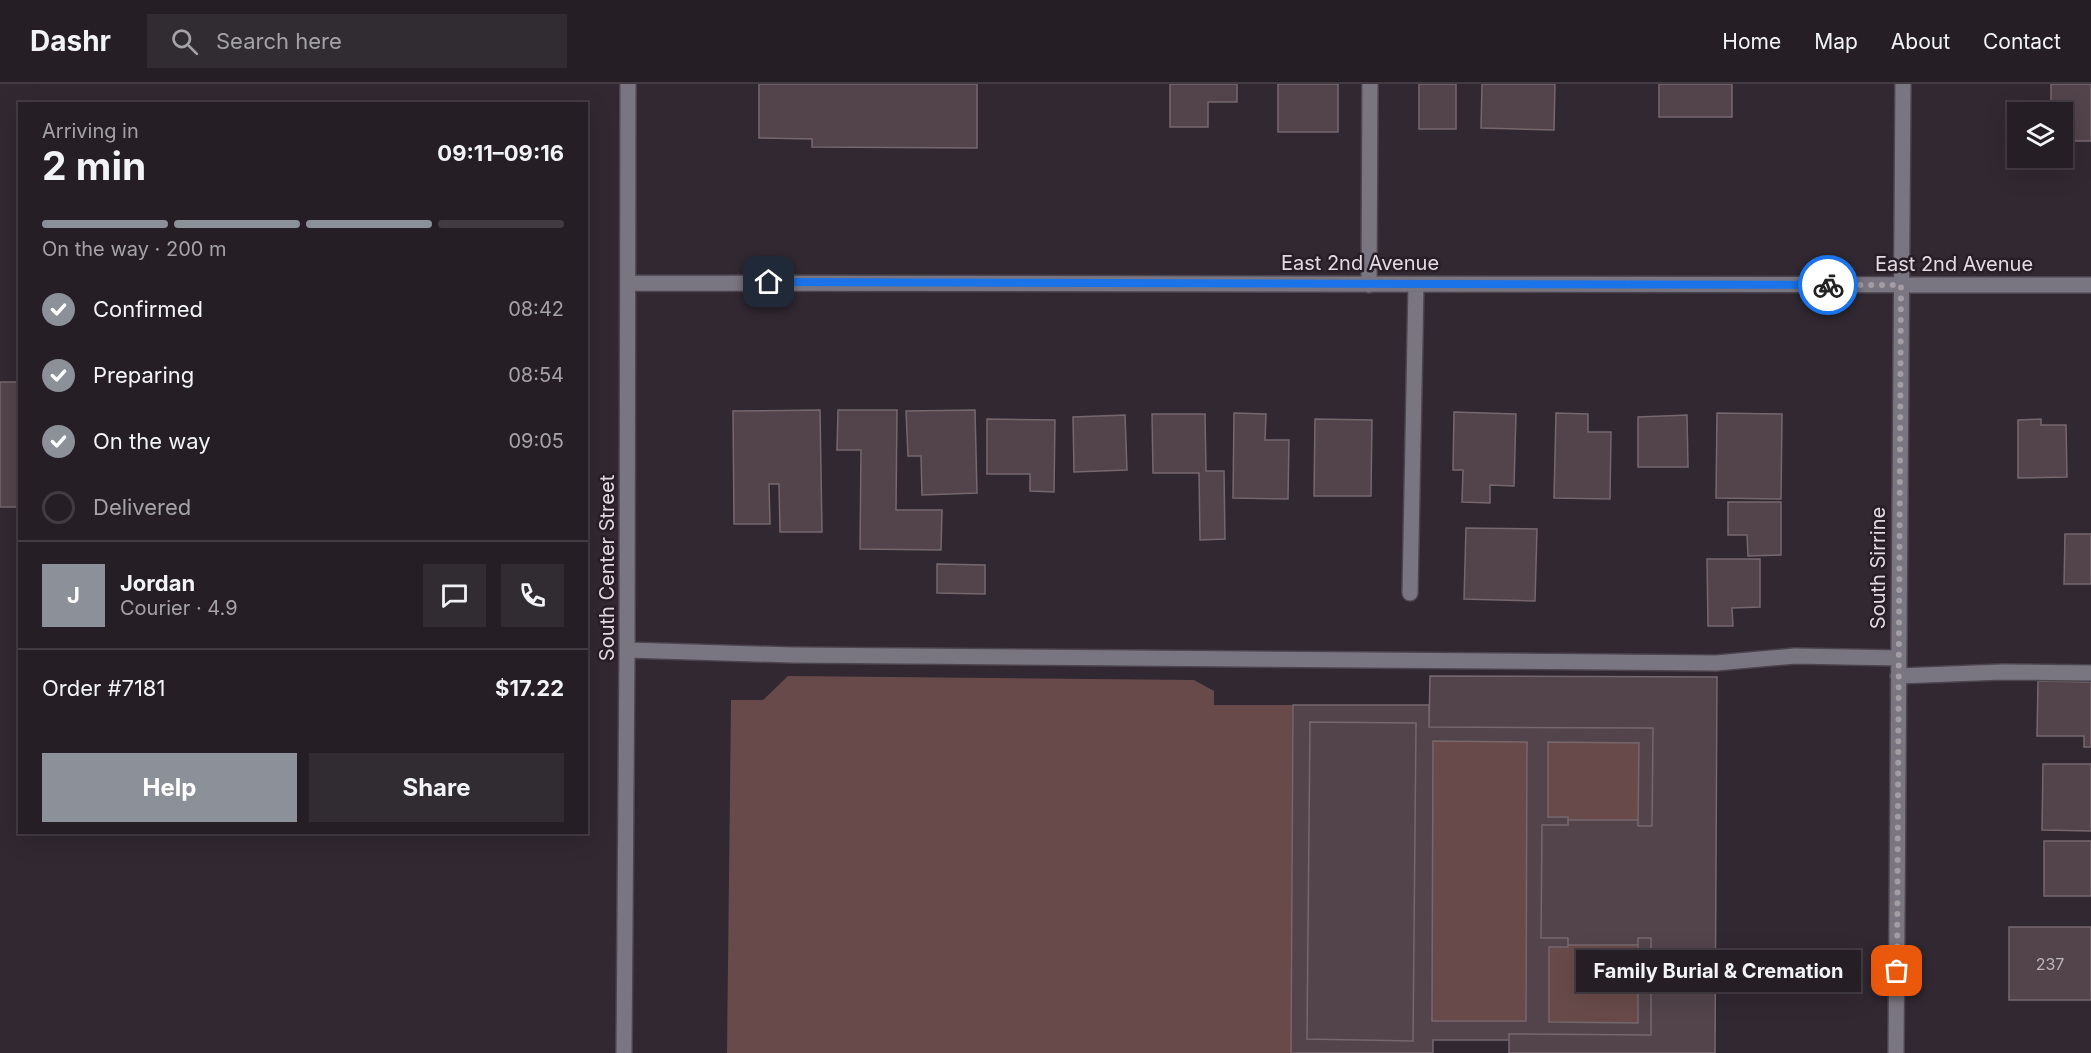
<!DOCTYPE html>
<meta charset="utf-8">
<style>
body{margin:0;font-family:Inter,sans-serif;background:#312b32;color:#f1f3f6;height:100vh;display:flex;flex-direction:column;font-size:22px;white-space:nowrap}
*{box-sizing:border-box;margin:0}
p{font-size:20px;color:#a3a2a7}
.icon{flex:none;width:33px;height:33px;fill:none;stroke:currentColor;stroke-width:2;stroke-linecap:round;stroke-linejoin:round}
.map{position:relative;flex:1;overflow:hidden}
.side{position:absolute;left:18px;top:18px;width:570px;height:732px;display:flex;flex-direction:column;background:#251e25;border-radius:0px;box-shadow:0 6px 24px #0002,0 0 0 2px #423c42}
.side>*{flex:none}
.buttons{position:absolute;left:2007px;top:18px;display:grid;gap:12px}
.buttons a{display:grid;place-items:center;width:66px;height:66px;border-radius:0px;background:#251e25;box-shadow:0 6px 24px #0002,0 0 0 2px #423c42;font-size:30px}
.pin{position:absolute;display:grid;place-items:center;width:51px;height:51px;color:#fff;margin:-26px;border-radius:12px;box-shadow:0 3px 9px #0006}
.courier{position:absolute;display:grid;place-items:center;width:60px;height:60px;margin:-30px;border:4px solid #1a73e8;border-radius:50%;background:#fff;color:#222;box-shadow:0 2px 8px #0007}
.bubble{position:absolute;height:42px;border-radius:0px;background:#251e25;box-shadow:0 6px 24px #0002,0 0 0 2px #423c42;font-size:20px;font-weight:700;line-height:42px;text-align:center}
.head em{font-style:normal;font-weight:700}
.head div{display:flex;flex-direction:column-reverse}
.head{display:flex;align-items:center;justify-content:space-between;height:102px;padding:0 24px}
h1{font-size:39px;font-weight:700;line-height:45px}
.bar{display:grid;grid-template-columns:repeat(4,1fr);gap:9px 6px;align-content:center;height:72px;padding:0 24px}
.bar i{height:8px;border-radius:4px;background:#423c42}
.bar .active{background:#8c9099}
.bar p{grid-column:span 4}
.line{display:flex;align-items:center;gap:15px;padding:0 24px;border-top:2px solid #423c42}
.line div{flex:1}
.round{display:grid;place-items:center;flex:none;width:63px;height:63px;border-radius:0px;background:#312b32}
ol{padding:0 24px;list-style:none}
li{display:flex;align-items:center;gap:18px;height:66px}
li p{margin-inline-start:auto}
li .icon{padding:6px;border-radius:50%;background:#8c9099;color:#fff;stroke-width:4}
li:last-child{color:#a3a2a7}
li i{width:33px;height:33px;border:3px solid #423c42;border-radius:50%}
.button{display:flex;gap:12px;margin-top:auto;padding:12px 24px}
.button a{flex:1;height:69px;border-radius:0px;background:#8c9099;color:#fff;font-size:24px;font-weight:700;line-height:69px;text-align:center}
.button a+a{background:#312b32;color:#f1f3f6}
header{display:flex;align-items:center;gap:36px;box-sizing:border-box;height:84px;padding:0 30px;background:#251e25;border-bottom:2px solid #423c42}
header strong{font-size:28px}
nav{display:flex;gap:33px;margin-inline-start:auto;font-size:21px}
.search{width:420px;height:54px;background:#312b32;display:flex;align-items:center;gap:15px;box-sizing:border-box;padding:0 21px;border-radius:0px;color:#a3a2a7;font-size:22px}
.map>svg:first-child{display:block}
.green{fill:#684a4a}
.building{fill:#52444a;stroke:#76676d;stroke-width:1.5;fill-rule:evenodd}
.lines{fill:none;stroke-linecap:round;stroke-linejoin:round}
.minor-casing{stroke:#4d454d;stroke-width:18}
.minor{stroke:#797682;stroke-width:15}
.done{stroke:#a39ca3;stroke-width:6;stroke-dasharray:0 10.8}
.route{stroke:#1a73e8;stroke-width:8}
.labels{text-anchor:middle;stroke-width:5;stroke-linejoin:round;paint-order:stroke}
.number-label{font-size:16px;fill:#bdb5bb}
.street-label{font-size:20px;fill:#e1dbe1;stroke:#271e27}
</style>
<header>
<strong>Dashr</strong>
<div class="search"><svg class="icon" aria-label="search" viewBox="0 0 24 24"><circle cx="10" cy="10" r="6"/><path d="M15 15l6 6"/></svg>Search here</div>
<nav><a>Home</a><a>Map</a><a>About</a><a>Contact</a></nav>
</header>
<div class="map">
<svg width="2091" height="969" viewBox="0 0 2091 969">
<rect width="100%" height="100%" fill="#312831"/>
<path class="green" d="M788 592 1194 596 1214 607V621H1293L1291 969H727L731 616H763Z
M1433 657 1527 658 1526 937H1432Z
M1548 658 1639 659 1638 736H1568L1567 733H1548Z
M1568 861H1638V939L1549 938V863Z"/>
<path class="building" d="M759 0H977V64L812 63V55L759 54Z
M1170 0H1237V18H1208V43H1170Z
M1278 0H1338V48H1278Z
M1419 0H1456V45H1419Z
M1482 0H1555L1554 46 1481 44Z
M1659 0H1732V33H1659Z
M2051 0H2091V57H2062V28H2051Z
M0 298H20V423H0Z
M820 326 822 448H780L779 400H769L770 440H734L733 327Z
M838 326H897L896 426H942L941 466 860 465 861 366H837Z
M975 326 977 409 922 411 921 372H908L906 327Z
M1454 328 1516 330 1514 402 1490 401V419L1462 418 1463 386H1453Z
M1234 329 1266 330 1265 356H1289L1288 415 1233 414Z
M1556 329 1588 330V348H1611L1610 415 1554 414Z
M1717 329 1782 330 1781 415 1716 414Z
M1152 330H1205L1206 387H1224L1225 455 1200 456 1199 389H1153Z
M1125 331 1127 386 1074 388 1073 333Z
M1687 331 1688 383H1638V333Z
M987 335 1055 336 1054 408 1030 407V390H987Z
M1315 335 1372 336 1371 412H1314Z
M2041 335V341H2066L2067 393 2018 394V336Z
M1728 418H1781V471L1748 472 1747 451H1728Z
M1466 444 1537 445 1535 517 1464 515Z
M2065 450H2091V500H2064Z
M1707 475H1760V523L1732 524 1733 542H1708Z
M937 480 985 481V510L937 509Z
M1430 592 1717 593 1715 969H1509V950L1651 951V854H1638V861H1568V854H1541L1542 741H1568V736H1638V742H1652L1653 644 1429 643Z
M2038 597 2091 598V663H2084V652H2037Z
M1293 621H1429V643L1653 644 1652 742H1638L1639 659 1548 658V733H1568V741H1542L1541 854H1568V863H1549V938L1638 939V854H1651V951L1509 950V956H1433V969H1291ZM1310 638 1416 639 1413 957 1307 955ZM1433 657 1527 658 1526 937H1432Z
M1310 638 1416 639 1413 957 1307 955Z
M2043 680H2091V747L2042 746Z
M2044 757H2091V812H2044Z
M2009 843H2091V916H2009Z"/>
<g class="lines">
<defs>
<path id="minor" d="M628 199 2091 201
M1369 201 1370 0
M1410 509 1416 201
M627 566 792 571 1716 579 1795 572 1898 574
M1898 592 2002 588 2091 589
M624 969 627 566 628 0
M1896 969 1903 0"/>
</defs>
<use href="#minor" class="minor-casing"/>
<use href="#minor" class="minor"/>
</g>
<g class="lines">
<path class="done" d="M1828 201H1901L1897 887"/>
<path class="route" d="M769 198 1828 201"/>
</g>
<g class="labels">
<g class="number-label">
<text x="2050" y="886">237</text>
</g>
<g class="street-label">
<text x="1360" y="186">East 2nd Avenue</text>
<text x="1954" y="187">East 2nd Avenue</text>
<text transform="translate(607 484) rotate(-90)" y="7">South Center Street</text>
<text transform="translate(1878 484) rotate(-90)" y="7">South Sirrine</text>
</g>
</g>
</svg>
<div class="buttons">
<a><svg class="icon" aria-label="layers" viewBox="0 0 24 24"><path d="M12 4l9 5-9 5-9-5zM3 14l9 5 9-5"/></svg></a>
</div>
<div class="pin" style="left:1897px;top:887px;background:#ea580c"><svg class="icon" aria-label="bag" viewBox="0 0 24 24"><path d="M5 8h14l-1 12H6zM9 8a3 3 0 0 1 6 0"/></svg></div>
<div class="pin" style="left:769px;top:198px;background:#1f2937"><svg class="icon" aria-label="home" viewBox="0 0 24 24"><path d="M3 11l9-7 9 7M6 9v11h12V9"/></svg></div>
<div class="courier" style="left:1828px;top:201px"><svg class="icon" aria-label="bike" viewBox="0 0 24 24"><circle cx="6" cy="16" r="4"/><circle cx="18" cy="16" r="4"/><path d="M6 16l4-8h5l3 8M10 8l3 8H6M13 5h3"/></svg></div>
<div class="bubble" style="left:1576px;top:866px;width:285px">Family Burial &amp; Cremation</div>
<section class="side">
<div class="head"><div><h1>2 min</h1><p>Arriving in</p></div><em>09:11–09:16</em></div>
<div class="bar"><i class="active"></i><i class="active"></i><i class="active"></i><i></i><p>On the way · 200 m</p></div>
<ol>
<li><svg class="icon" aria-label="check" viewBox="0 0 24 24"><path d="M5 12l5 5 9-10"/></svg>Confirmed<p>08:42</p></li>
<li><svg class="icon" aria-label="check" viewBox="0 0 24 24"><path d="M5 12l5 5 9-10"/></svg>Preparing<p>08:54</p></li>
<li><svg class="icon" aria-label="check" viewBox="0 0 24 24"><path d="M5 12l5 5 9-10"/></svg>On the way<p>09:05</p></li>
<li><i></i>Delivered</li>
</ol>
<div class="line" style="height:108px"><b class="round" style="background:#8c9099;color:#fff">J</b><div><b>Jordan</b><p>Courier · 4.9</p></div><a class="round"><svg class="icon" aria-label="chat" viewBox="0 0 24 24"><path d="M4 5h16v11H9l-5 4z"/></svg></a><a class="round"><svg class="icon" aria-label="phone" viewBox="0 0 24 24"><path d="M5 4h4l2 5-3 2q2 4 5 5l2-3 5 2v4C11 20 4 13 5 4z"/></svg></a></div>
<div class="line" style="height:78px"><div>Order #7181</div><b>$17.22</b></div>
<div class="button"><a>Help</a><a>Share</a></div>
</section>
</div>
